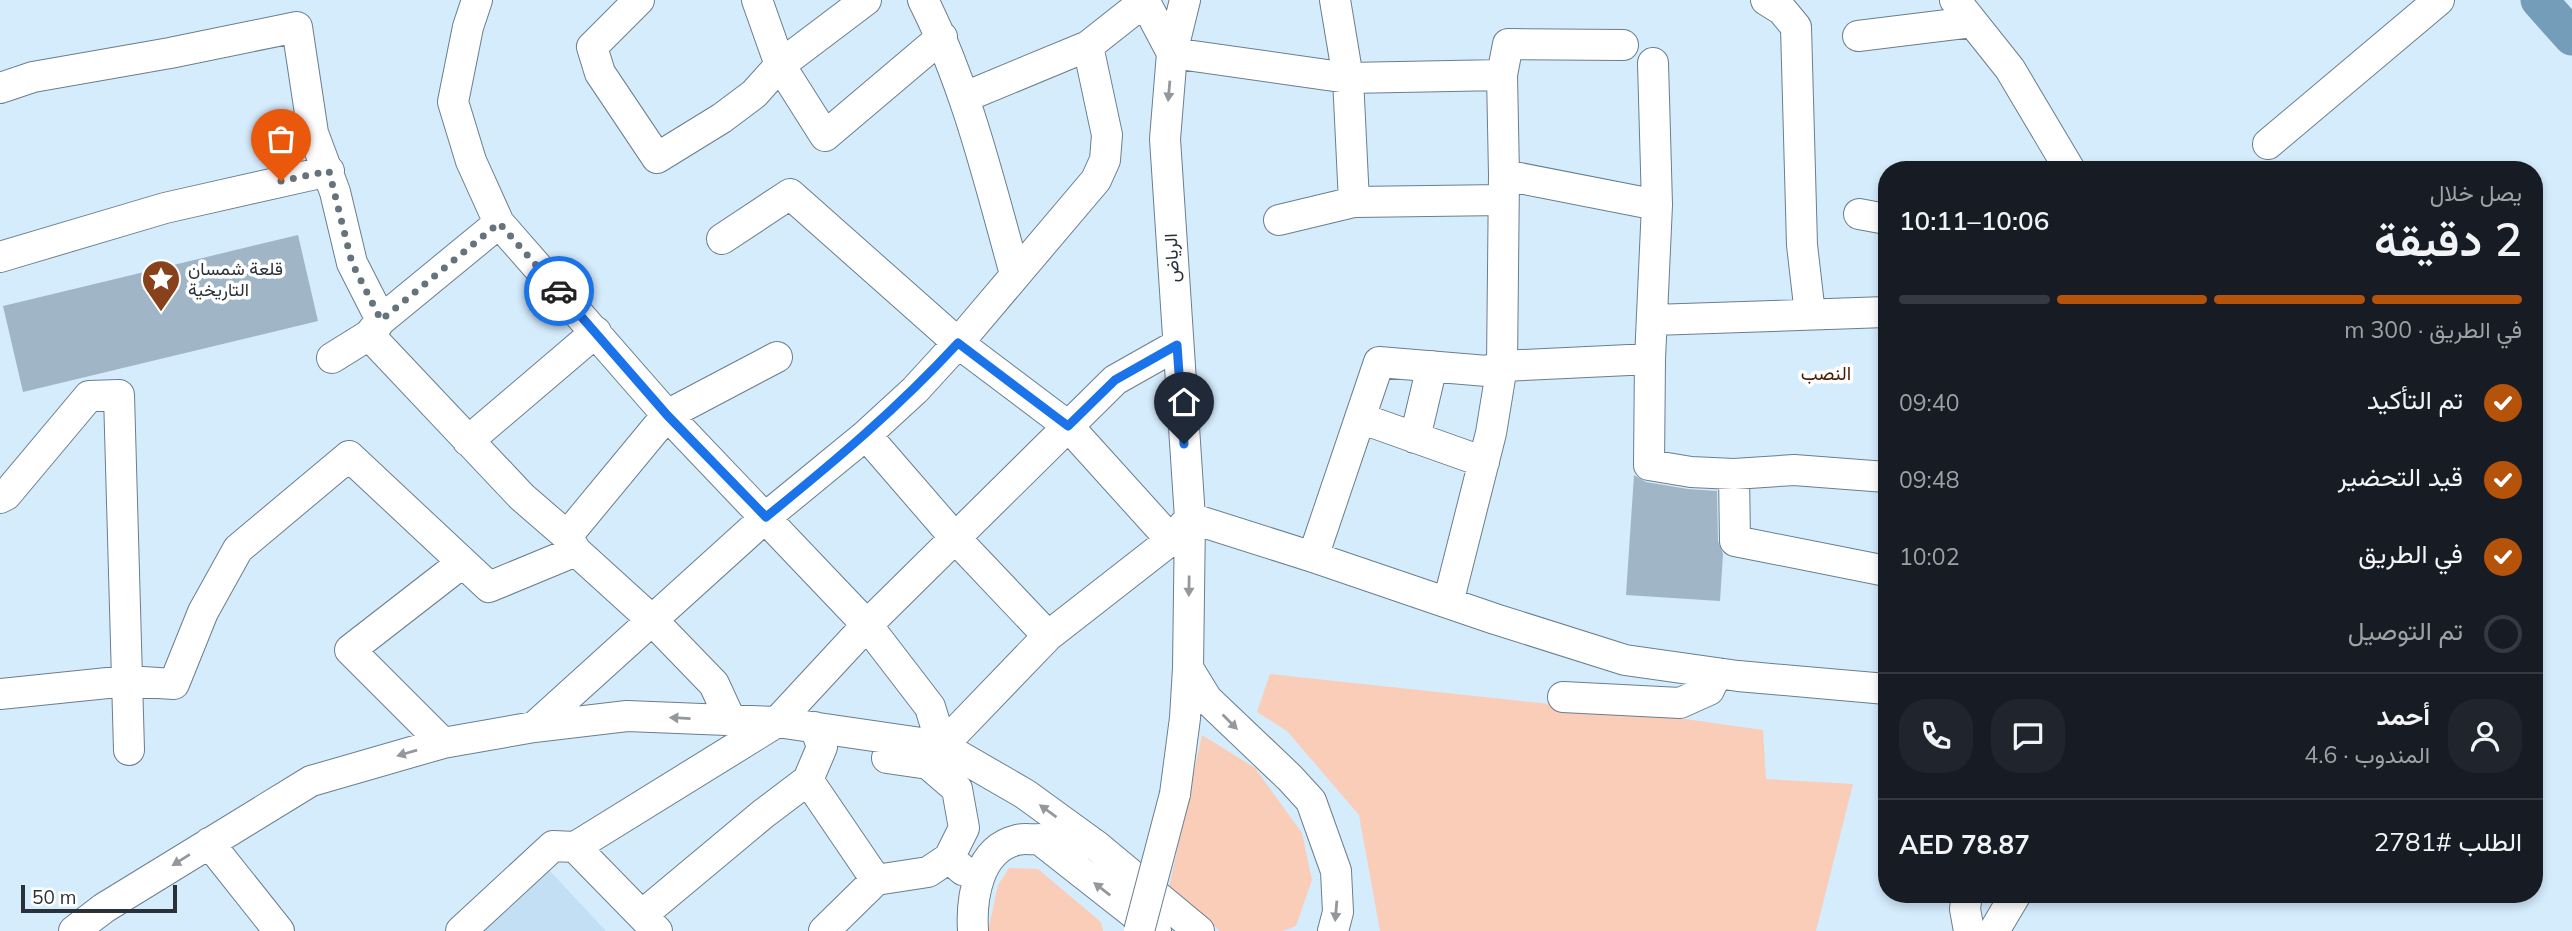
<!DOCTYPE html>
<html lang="ar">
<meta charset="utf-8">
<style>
body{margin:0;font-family:Mulish,Vazirmatn,sans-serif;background:#20242c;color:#f1f3f6;direction:rtl;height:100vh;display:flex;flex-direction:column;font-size:26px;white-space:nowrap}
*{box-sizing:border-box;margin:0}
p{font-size:23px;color:#9ea1a6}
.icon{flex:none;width:38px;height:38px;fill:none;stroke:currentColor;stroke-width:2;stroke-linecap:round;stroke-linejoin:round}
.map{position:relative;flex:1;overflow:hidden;direction:ltr}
.sheet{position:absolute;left:1878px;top:161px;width:665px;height:742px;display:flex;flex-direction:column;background:#171b24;border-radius:28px;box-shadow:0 4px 10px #0003;direction:rtl}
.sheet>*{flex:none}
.scale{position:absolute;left:21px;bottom:18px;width:156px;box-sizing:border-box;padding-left:7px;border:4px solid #293238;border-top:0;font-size:19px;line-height:24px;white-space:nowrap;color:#293238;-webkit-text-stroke:5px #fff;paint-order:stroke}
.pin{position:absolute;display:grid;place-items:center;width:60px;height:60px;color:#fff;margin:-72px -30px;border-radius:50% 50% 50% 0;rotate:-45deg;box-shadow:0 0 7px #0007}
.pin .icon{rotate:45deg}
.courier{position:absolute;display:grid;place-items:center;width:70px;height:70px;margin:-35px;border:5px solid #1a73e8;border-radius:50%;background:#fff;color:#222;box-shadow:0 2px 9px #0007}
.overview em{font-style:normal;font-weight:600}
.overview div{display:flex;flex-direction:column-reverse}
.overview{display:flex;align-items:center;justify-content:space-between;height:119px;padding:0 21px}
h1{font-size:46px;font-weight:600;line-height:52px}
.bar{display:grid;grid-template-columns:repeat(4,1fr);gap:10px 7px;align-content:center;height:84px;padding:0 21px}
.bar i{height:9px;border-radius:5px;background:#363941}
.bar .current{background:#b45309}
.bar p{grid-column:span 4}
.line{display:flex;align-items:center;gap:18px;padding:0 21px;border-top:2px solid #363941}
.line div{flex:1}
.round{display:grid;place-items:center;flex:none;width:74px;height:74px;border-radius:28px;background:#20242c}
ol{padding:0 21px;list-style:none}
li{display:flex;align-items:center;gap:21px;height:77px}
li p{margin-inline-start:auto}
li .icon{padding:7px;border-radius:50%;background:#b45309;color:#fff;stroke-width:4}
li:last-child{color:#9ea1a6}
li i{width:38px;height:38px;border:4px solid #363941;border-radius:50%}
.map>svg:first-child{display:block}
.built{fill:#c2dff3}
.green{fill:#facdb8}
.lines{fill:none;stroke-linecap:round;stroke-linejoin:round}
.river{stroke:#749dba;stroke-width:37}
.building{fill:#a0b6c6}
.minor-casing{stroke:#6a7e8d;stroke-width:32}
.minor{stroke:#fff;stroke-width:30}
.minor-bridge-casing{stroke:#6a7e8d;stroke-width:32;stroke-linecap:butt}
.minor-bridge{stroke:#fff;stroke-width:30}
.oneway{fill:#94989c}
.done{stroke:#65737d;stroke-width:7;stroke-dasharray:0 12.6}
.route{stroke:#1a73e8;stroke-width:9}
.labels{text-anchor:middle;stroke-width:7;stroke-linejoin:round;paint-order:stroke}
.street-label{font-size:18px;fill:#293238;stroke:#fff}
.poi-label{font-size:18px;fill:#293238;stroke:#fff;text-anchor:start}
.neighbourhood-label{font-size:19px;fill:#4a1c00;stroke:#fff}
</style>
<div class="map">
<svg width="2572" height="931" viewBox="0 0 2572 931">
<rect width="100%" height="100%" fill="#d5ecfd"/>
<path class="built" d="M549 870 606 931H484Z"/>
<path class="green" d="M1270 674 1671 717 1763 730 1766 779 1853 784 1816 931H1380L1359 815 1287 731 1257 712Z
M1202 735 1255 768 1302 833 1312 880 1296 926 1283 931H1220L1169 887Z
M1009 868 1038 869 1101 922 1103 931H988L998 885Z"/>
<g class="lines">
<path class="river" d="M2539 0 2572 37"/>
</g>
<path class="building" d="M298 235 318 321 23 392 3 306Z
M1634 475 1646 482 1688 489 1717 491 1718 541 1723 554 1720 601 1626 595Z"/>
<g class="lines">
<defs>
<path id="minor" d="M477 0 468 27 453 102 471 161 499 223 667 415 777 357
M639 0 592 47 600 73 657 158 722 118 754 94 780 65 866 0
M757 0 780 65 825 136 942 37
M923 0C967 87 989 181 1015 274
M1144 0 1172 53 1348 78 1502 75 1508 44 1623 45
M1335 0 1348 78 1354 202
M1766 0 1782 10 1796 27 1802 245 1810 314
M1955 0 2010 69 2070 170
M1858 36 1972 22
M1653 63 1657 205 1650 359 1649 465 1691 472 1734 474 1794 470 1886 477
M0 88 33 77 170 53 297 27 313 133 335 192 352 263 381 320
M965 97 1088 46 1145 1
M2268 144 2439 0
M1504 175 1657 205
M1859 214 1886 219
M1279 220 1354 202 1503 200
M722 239 790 194 958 343 1068 426 1171 540
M0 257 165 208 329 171
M1653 320 1886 312
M369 335 522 497 567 536 576 551 653 621 714 684 731 721
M332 358 369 335 381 320 499 223
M1360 418 1484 462
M866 435 956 539 1048 636
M1415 438 1432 366
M468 441 596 332
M1734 474 1735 541 1886 571
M0 498 6 495 89 396 119 395 129 750
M1190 518 1313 557 1495 619 1625 660 1738 676 1886 689
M567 536 667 415 867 625 930 707 942 746
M1313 557 1379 362 1487 371 1502 366 1504 175 1502 75
M1448 603 1491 433 1502 366 1650 359
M1188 668 1207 699 1290 778 1311 801 1336 871 1338 912 1333 931
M0 694 127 681 174 684 203 612 238 549 349 456 489 587 576 551
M1563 697 1680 703 1709 690 1717 673
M534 727 766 517 866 435 915 390 958 343 1096 180 1105 160 1107 135 1088 46
M815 727 822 747 808 780 876 880
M443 743 350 650 462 563
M942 746 1048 636 1171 540 1184 525
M887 758 928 764 957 789 964 828 949 858
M1175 794 1185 718 1188 668 1190 518 1165 139 1172 53 1185 0
M209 843 279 931
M575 847 777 722 867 625 1115 380 1177 345
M1967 894 1965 909 1969 931
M642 915 763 814 808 780
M74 931 104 908 311 781 443 743 534 727 627 716 777 722 942 746 1025 794 1098 847 1199 931
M461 931 553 846 575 847 657 931
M824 931 876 880 928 872 949 858 963 870
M973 931C971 898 978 849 1017 840 1024 838 1032 840 1039 839L1156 931
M1994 931 2016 894"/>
</defs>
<use href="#minor" class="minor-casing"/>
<use href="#minor" class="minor"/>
<defs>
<path id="minor-bridge" d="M1139 931 1175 794"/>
</defs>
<use href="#minor-bridge" class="minor-bridge-casing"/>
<use href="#minor-bridge" class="minor-bridge"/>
</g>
<defs><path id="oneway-solid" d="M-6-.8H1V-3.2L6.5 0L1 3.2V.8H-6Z" transform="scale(1.75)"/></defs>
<g class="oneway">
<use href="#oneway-solid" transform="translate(1169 91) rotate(95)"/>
<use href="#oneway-solid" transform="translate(1189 586) rotate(91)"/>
<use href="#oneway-solid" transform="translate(680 718) rotate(-177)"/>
<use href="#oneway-solid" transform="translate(1230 722) rotate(45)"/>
<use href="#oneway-solid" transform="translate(407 753) rotate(164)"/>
<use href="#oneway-solid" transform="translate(1048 811) rotate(-144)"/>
<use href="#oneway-solid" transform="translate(181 860) rotate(148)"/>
<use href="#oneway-solid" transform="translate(1102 889) rotate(-142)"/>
<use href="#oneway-solid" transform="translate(1336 911) rotate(95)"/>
</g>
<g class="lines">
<path class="done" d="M281 181 329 171 352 263 381 320 499 223 559 291"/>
<path class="route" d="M559 291 667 415 766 517C835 461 897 409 958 343L1068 426 1115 380 1177 345 1184 444"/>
</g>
<defs>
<symbol id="sight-pin" viewBox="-11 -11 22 30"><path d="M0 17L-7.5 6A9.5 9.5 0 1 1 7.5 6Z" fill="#88421b" stroke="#fff"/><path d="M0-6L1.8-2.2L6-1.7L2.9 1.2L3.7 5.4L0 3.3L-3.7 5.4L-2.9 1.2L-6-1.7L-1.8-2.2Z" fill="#fff"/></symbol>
</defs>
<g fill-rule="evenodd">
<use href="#sight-pin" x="139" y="257" width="44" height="60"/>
</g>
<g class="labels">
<g class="street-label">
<text transform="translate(1172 258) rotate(-93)" y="6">الرياض</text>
</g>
<g class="poi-label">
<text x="188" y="275">قلعة شمسان<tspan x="188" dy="21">التاريخية</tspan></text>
</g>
<g class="neighbourhood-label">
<text x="1826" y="380">النصب</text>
</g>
</g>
</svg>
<div class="scale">50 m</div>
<div class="pin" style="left:281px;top:181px;background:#ea580c"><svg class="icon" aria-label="bag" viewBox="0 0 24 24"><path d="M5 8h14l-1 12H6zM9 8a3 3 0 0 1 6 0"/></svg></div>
<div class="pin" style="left:1184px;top:444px;background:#1f2937"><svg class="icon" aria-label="home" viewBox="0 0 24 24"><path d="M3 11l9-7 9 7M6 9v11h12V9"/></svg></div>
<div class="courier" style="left:559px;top:291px"><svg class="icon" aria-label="car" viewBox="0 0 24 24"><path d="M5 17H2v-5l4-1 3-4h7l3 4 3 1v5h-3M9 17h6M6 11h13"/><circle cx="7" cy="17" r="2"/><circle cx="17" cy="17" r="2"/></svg></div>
<section class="sheet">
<div class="overview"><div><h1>2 دقيقة</h1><p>يصل خلال</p></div><em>10:06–10:11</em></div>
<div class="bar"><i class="current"></i><i class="current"></i><i class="current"></i><i></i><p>في الطريق · 300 m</p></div>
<ol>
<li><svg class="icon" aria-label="check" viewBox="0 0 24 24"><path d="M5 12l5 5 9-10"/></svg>تم التأكيد<p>09:40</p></li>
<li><svg class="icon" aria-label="check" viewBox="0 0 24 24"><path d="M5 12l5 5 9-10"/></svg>قيد التحضير<p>09:48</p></li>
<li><svg class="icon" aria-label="check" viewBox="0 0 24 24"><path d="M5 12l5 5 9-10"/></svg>في الطريق<p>10:02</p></li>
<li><i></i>تم التوصيل</li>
</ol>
<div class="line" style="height:126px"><a class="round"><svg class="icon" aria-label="person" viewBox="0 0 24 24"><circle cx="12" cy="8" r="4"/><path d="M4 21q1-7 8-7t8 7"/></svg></a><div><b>أحمد</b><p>المندوب · 4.6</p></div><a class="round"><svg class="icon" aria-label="chat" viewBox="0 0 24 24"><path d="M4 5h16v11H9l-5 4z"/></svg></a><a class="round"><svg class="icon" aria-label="phone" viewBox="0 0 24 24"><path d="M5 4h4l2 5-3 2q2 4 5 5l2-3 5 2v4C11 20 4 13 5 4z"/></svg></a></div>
<div class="line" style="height:91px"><div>الطلب #2781</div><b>AED 78.87</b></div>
</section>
</div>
